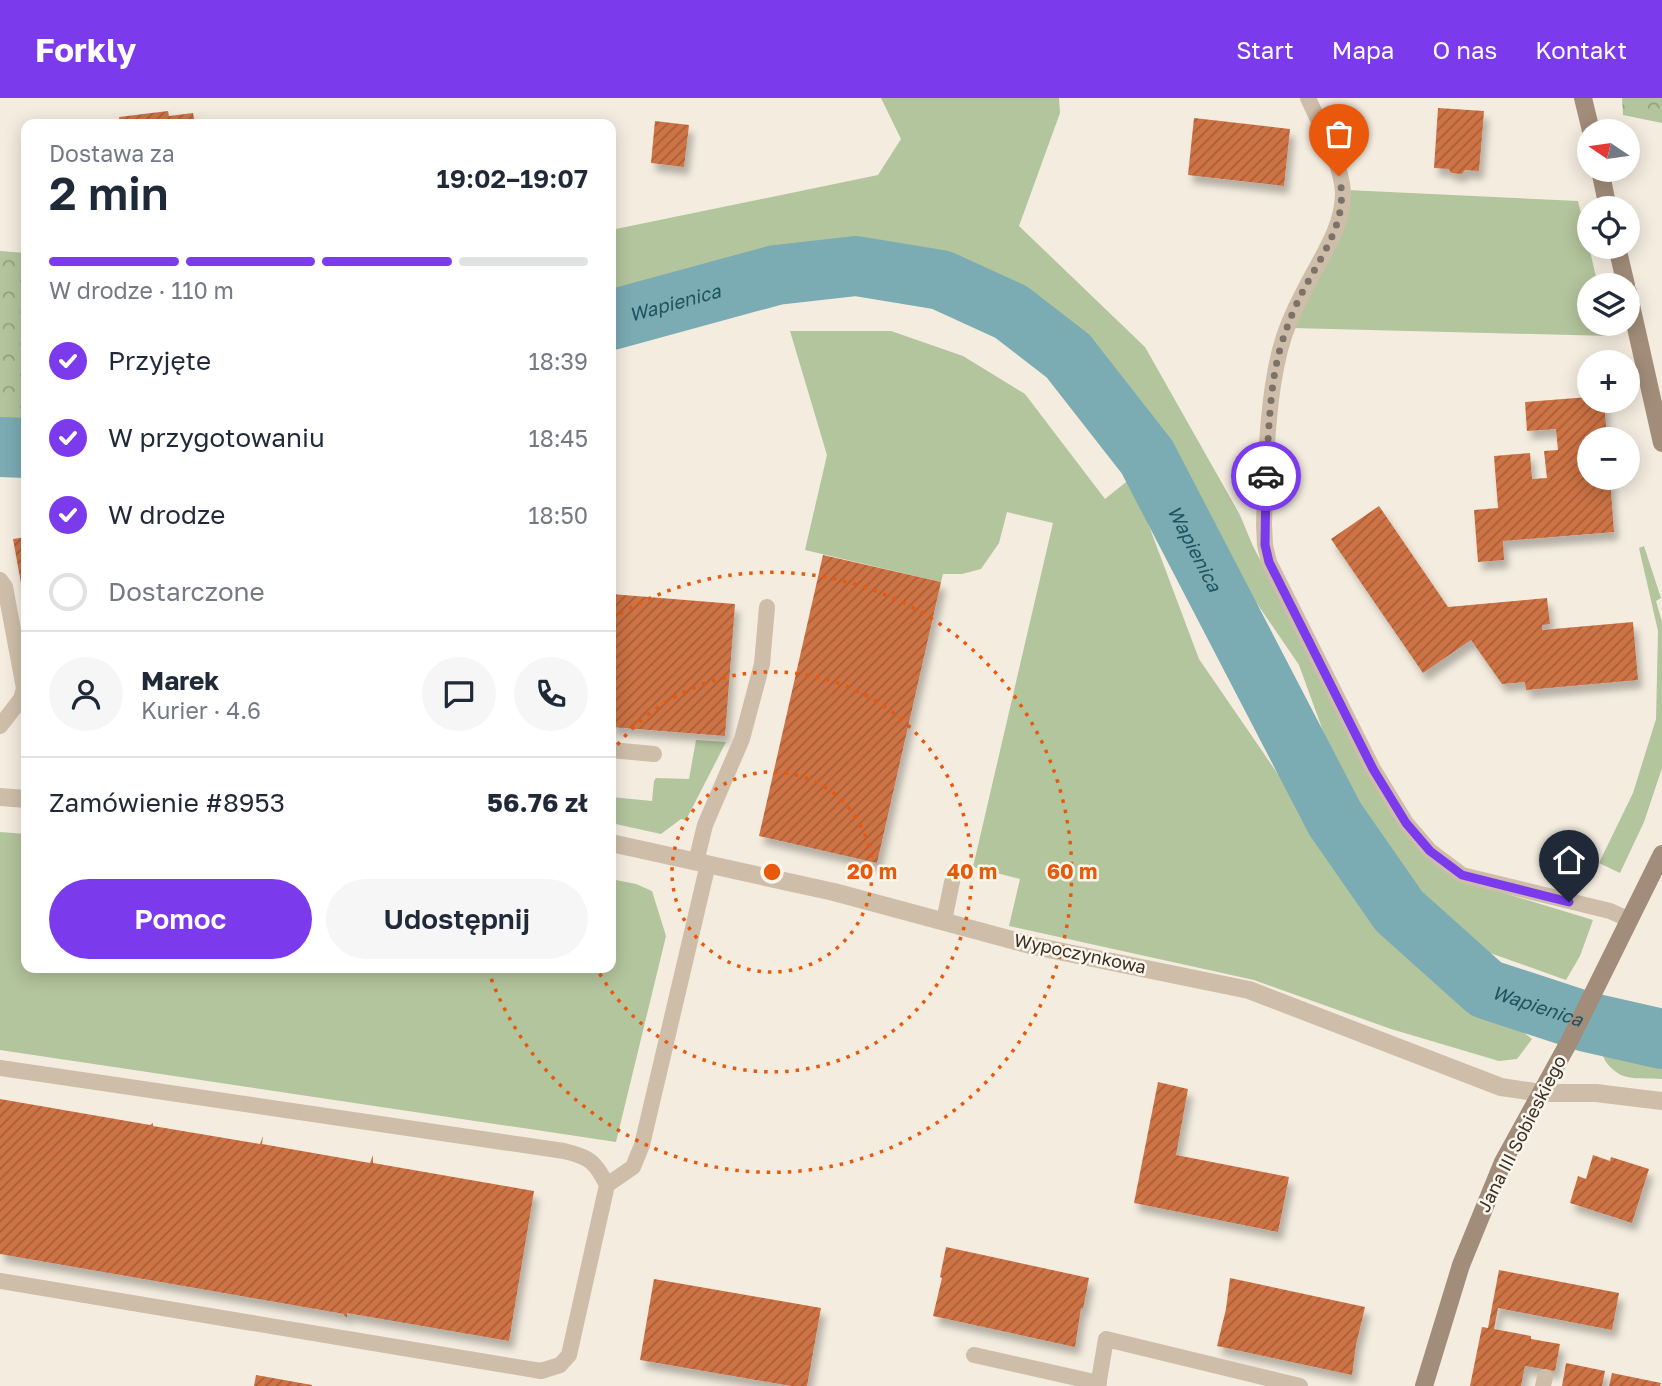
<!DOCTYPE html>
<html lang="pl">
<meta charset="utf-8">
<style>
body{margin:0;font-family:"Golos Text",sans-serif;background:#f6f6f7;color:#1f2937;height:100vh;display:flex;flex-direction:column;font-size:26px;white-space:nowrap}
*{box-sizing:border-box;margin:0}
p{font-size:23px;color:#747a83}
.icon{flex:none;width:38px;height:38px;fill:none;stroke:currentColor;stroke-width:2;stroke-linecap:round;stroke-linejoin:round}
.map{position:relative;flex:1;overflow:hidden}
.side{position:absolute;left:21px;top:21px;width:595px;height:854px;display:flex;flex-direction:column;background:#fff;border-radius:14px;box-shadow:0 4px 18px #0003}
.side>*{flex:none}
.needle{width:46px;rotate:283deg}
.controls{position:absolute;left:1577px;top:21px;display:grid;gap:14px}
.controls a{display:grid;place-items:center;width:63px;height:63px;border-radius:50%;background:#fff;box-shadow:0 4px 18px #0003;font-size:35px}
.pin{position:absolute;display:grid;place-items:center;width:60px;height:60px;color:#fff;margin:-72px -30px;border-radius:50% 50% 50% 0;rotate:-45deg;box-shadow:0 0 7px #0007}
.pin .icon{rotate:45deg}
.courier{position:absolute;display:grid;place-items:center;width:70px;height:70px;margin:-35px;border:5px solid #7c3aed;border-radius:50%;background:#fff;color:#222;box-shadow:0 2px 9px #0007}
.head em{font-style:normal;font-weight:600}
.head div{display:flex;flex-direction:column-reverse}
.head{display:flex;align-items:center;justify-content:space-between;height:119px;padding:0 28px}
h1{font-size:46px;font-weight:600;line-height:52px}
.bar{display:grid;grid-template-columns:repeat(4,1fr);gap:10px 7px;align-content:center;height:84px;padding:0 28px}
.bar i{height:9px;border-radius:5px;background:#e0e1e3}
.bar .current{background:#7c3aed}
.bar p{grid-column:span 4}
.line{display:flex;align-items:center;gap:18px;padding:0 28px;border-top:2px solid #e0e1e3}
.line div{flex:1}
.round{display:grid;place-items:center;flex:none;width:74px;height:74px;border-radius:37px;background:#f6f6f7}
ol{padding:0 28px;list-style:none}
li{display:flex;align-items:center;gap:21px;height:77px}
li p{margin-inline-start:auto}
li .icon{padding:7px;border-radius:50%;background:#7c3aed;color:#fff;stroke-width:4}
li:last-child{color:#747a83}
li i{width:38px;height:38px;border:4px solid #e0e1e3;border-radius:50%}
.cta{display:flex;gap:14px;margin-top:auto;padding:14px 28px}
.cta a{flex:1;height:80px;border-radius:42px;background:#7c3aed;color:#fff;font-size:28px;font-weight:600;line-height:80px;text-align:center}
.cta a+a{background:#f6f6f7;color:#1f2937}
header{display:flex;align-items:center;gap:42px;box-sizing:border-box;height:98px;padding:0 35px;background:#7c3aed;color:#fff}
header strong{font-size:33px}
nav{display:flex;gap:38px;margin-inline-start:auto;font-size:24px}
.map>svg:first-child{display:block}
.grass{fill:#b3c59d}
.forest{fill:url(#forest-crowns)}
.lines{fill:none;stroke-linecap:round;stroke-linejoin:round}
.river{stroke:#7babb3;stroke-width:60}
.building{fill:url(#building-hatch);filter:url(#shadow)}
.lane{stroke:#cebea9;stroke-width:16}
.street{stroke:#cebea9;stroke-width:18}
.secondary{stroke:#a28d7a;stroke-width:18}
.done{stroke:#7b7269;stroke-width:7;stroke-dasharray:0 12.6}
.route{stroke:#7c3aed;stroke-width:9}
.ring{fill:none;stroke:#e8590c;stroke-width:3.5;stroke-dasharray:3.5 7}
.labels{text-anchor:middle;stroke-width:5;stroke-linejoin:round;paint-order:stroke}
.street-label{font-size:18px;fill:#3a3129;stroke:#fbf6ec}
.water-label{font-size:19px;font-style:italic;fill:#1c545f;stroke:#fbf6ec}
.centre{fill:#e8590c;stroke:#fbf6ec;stroke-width:3.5}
.ring-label{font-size:21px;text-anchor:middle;font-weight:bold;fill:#e8590c;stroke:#fbf6ec;stroke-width:5;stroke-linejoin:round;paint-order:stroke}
</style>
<header>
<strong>Forkly</strong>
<nav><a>Start</a><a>Mapa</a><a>O nas</a><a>Kontakt</a></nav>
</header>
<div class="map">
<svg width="1662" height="1288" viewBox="0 0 1662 1288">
<defs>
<pattern id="forest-crowns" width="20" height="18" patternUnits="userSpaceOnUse" patternTransform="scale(1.75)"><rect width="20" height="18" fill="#b3c59d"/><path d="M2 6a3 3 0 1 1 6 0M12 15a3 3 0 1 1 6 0" fill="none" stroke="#93a180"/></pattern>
<pattern id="building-hatch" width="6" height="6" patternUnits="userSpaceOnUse" patternTransform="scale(1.75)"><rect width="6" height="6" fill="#cd7344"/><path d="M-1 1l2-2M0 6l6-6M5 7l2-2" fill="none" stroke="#a75f39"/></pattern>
<filter id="shadow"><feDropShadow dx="4.5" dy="8" stdDeviation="3.5" flood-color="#0004"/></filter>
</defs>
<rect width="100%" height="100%" fill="#f4ecdf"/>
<path class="grass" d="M881 0H1059L1060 15 1019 128 1145 249 1240 417 1252 446 1367 672 1458 781 1593 822 1580 858 1566 882 1490 855 1408 803 1335 666 1299 567 1224 457 1160 349 1036 202 987 174 861 144 774 148 611 192V132L878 77 901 41Z
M1347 92 1578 103 1598 187H1589V226H1607L1610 238 1292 230Z
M790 233H891L963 258 1025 296 1105 401 1131 380 1199 561 1330 752 1400 835 1476 898 1532 941 1517 961 1499 963 1391 931 1254 882 1009 828 1020 781 973 769 1053 425 1007 414 999 445 981 471 962 476H943L941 484 805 452 827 357Z
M1644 448 1661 500 1656 503 1662 524V670L1644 724 1620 775 1599 765 1633 695 1656 621 1658 533 1639 450Z
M696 642 726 644 686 722 681 721 661 736 611 725V699L652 703 654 683 656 680 689 681Z
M0 734 26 736V870H611V781L636 786 652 793 666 838 616 1044 0 952Z
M1604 944 1662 962V981C1651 980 1631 982 1621 977 1608 970 1598 957 1604 944Z"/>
<path class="forest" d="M1622 0H1662V25L1623 17Z
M0 153 26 155V337H0Z"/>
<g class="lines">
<g class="river">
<path id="s1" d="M611 222 776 177 856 168 941 182 1011 214 1068 258 1147 359 1335 721 1399 813 1486 891 1587 924 1662 941"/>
<path d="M0 349 26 350"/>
</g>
</g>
<path class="building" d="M1438 10 1484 13 1479 73 1465 72 1462 76 1451 75 1449 71 1434 70Z
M168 13 169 18 193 15 195 26H120L119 19Z
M1194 20 1290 31 1284 88 1188 77Z
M655 23 689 27 684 69 651 65Z
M1589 299V303H1604L1607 341H1589V380H1610L1614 434 1503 443 1504 462 1478 464 1474 412 1498 410 1494 358 1530 355 1532 381 1547 380 1544 353 1558 352 1556 331 1527 333 1525 304Z
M1379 408 1448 509 1547 500 1550 526 1542 527V532L1633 524 1638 582 1526 592 1525 584 1502 586 1471 542 1423 575 1331 441Z
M26 439V507H25L13 441Z
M823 457 941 484 877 765 759 738Z
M611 496 735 506 725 638 611 629Z
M1158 984 1188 991 1176 1057 1289 1079 1278 1134 1134 1105Z
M0 1001 150 1027 153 1025V1028L260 1046 263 1038 262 1046 370 1065 373 1057V1065L534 1093 509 1243 347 1215V1219L344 1218V1216L0 1156Z
M1593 1057 1610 1063 1611 1059 1649 1071 1632 1125 1570 1105 1578 1078 1586 1081Z
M946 1149 1089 1180 1083 1211 1081 1210 1075 1249 933 1218 942 1180 940 1179Z
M1499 1172 1619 1195 1612 1232 1498 1210 1494 1231 1531 1238V1241L1560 1246 1555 1273 1525 1268 1521 1288H1470L1482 1229 1488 1230Z
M1230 1180 1365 1209 1356 1247 1352 1277 1217 1248 1226 1211Z
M654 1181 821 1210 807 1288H791L640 1262Z
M1566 1265 1605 1273 1602 1288H1562Z
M1612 1275 1661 1285 1660 1288H1609Z
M256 1277 312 1287V1288H254Z"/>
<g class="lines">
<path class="lane" d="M1308 0C1320 27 1342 66 1343 95 1343 131 1319 162 1304 193 1294 212 1285 232 1280 252 1266 307 1266 371 1264 427L1265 447 1269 464 1373 671 1406 725 1430 753 1462 777 1610 813 1630 822
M0 482 5 489 24 590 21 601 0 628
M611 652 654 656
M696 764 705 727 742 641 762 566 767 509
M944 823 952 784
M0 970 564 1053C589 1059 595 1063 607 1087L569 1257 560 1267 541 1273 0 1183
M607 1087 633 1069 642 1047 708 766
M974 1257 1099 1285
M1098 1288 1106 1241 1300 1288
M1543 1288 1545 1279"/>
<path class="street" d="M0 699 26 701
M611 745 834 794 1034 848 1249 892 1501 989 1541 995H1596L1662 1003"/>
<path class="secondary" d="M1583 0 1591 33
M1600 72 1608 110
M1617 149 1626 187
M1628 194 1662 345
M1424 1288 1461 1167 1503 1064 1569 944 1662 756"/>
</g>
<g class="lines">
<path class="done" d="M1266 378C1269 336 1269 291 1280 251 1286 230 1294 210 1304 191 1323 155 1350 120 1339 78"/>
<path class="route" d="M1266 378 1265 447 1269 464 1373 671 1406 725 1430 753 1462 777 1569 804"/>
</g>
<g class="ring">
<circle cx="772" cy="774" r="100"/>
<path d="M611 655A200 200 0 1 1 597 871"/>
<path d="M611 521A300 300 0 1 1 488 872"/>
</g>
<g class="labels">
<g class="street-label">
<text transform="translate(1080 856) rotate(12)" y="6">Wypoczynkowa</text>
<text transform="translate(1522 1036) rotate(-63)" y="6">Jana III Sobieskiego</text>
</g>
<g class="water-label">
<text dy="7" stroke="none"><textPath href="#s1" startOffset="66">Wapienica</textPath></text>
<text dy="7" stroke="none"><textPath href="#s1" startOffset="718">Wapienica</textPath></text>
<text dy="7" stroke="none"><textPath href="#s1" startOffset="1306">Wapienica</textPath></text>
</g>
</g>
<circle cx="772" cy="774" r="10" class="centre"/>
<g class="ring-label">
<text x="872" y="781">20 m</text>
<text x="972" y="781">40 m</text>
<text x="1072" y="781">60 m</text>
</g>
</svg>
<div class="controls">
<a><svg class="needle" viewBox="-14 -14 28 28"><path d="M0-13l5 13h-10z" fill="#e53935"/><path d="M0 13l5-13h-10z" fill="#747a83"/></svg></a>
<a><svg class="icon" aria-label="locate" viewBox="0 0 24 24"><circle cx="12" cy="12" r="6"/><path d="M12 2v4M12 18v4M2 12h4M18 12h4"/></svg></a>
<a><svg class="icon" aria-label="layers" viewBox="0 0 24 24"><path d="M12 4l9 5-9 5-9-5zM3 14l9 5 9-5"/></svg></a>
<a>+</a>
<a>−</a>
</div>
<div class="pin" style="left:1339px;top:78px;background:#ea580c"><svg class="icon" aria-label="bag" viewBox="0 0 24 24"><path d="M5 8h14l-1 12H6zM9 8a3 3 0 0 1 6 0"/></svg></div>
<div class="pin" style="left:1569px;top:804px;background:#1f2937"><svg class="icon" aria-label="home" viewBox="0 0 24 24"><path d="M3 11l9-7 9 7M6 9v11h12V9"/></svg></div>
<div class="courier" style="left:1266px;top:378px"><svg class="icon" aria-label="car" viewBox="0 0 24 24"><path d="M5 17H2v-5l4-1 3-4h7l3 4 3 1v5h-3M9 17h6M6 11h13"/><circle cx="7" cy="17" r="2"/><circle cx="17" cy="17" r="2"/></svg></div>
<section class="side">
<div class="head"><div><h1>2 min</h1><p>Dostawa za</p></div><em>19:02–19:07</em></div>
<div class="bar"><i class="current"></i><i class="current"></i><i class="current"></i><i></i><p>W drodze · 110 m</p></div>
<ol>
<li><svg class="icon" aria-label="check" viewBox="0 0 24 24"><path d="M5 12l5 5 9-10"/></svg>Przyjęte<p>18:39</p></li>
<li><svg class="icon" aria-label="check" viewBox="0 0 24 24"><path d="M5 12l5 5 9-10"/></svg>W przygotowaniu<p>18:45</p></li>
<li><svg class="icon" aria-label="check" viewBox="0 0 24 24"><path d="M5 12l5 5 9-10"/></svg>W drodze<p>18:50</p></li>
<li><i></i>Dostarczone</li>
</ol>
<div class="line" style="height:126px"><a class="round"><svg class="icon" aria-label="person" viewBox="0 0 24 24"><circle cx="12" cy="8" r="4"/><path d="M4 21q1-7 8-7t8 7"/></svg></a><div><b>Marek</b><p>Kurier · 4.6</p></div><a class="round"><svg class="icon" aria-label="chat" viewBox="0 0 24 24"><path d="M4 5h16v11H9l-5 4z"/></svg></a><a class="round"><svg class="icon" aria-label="phone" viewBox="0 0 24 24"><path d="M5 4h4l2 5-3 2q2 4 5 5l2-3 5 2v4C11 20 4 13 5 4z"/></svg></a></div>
<div class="line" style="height:91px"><div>Zamówienie #8953</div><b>56.76 zł</b></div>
<div class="cta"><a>Pomoc</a><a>Udostępnij</a></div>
</section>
</div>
